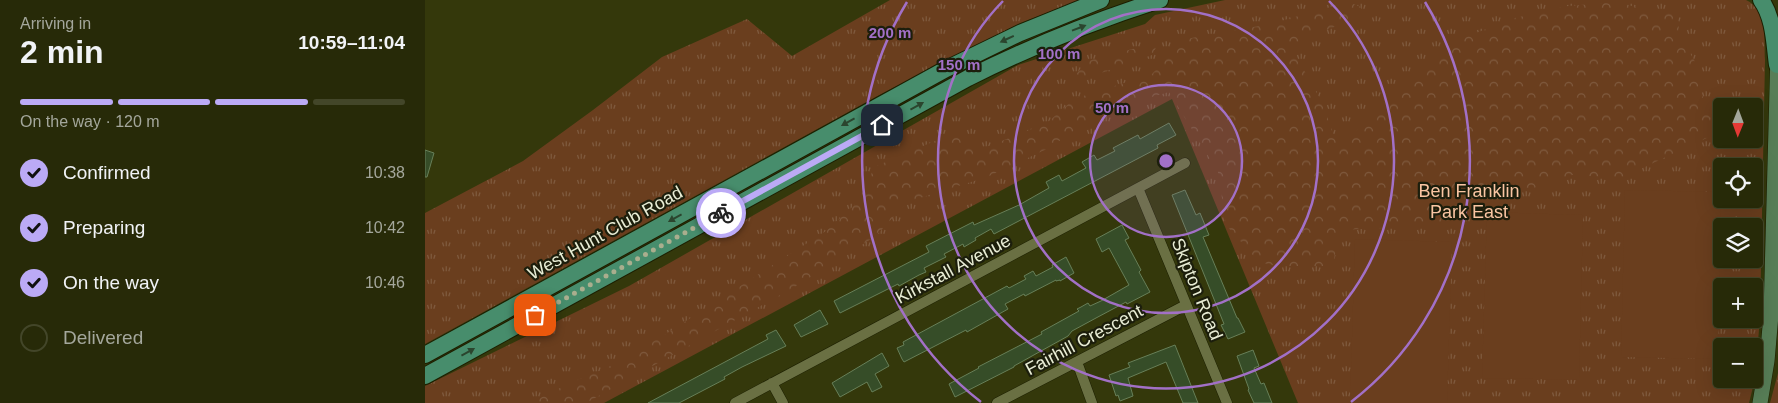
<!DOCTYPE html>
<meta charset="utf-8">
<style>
body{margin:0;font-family:Arial,sans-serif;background:#2f3212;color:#f1f3f6;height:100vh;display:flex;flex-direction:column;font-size:19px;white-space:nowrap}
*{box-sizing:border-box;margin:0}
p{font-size:16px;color:#a4a79c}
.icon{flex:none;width:28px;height:28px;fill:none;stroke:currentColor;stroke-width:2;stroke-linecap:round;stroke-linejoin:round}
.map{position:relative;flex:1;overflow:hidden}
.panel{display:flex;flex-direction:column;background:#272a08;width:425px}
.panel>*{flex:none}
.needle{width:32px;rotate:181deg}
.fabs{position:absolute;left:1288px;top:98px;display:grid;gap:10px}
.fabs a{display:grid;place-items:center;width:50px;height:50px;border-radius:5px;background:#272a08;box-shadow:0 5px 20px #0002,0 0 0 1px #434629;font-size:25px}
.pin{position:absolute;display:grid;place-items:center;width:42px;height:42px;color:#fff;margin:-21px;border-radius:10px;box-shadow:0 2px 8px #0006}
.courier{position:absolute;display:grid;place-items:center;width:50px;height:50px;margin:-25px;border:4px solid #bbaaf6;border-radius:50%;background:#fff;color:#222;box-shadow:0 1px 6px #0007}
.summary em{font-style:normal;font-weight:600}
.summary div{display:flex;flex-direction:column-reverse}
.summary{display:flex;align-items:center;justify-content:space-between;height:85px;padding:0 20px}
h1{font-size:32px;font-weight:600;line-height:38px}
.bar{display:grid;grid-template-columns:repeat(4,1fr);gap:8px 5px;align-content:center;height:60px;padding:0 20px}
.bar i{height:6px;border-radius:4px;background:#434629}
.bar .on{background:#bbaaf6}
.bar p{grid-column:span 4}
ol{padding:0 20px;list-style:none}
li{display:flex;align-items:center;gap:15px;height:55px}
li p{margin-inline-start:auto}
li .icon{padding:5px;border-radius:50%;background:#bbaaf6;color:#111;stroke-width:4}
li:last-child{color:#a4a79c}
li i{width:28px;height:28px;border:2px solid #434629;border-radius:50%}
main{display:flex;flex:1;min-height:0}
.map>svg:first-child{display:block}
.grass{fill:url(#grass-tufts);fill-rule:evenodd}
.forest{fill:url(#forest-crowns)}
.pitch{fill:#6a3e1e}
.building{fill:#364d28;stroke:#677f58}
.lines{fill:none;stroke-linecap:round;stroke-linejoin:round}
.street-casing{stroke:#1c1f00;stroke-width:11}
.secondary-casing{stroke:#1c1f00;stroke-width:16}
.primary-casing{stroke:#1c1f00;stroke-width:18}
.street{stroke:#6a7043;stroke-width:10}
.secondary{stroke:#587e57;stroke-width:15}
.primary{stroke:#478d6c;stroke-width:16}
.oneway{fill:#2b452e}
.done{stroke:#aaae8e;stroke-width:5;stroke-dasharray:0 9}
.route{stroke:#bbaaf6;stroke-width:6}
.ring{fill:none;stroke:#a270c7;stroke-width:2.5}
.labels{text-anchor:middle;stroke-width:4.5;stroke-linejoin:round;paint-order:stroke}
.park-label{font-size:18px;fill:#fac5a2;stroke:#1c1e0c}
.street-label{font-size:18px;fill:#e9edd5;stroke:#1c1e0c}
.centre{fill:#a270c7;stroke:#1c1e0c;stroke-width:2.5}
.ring-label{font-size:15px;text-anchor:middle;font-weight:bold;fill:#a270c7;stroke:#1c1e0c;stroke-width:4.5;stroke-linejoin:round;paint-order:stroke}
</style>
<main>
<section class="panel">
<div class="summary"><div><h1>2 min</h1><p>Arriving in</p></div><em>10:59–11:04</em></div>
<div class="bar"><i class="on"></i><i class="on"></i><i class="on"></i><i></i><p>On the way · 120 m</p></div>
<ol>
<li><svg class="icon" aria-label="check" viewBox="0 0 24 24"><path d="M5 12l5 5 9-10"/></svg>Confirmed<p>10:38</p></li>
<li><svg class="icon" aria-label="check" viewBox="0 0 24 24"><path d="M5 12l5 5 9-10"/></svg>Preparing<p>10:42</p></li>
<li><svg class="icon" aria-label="check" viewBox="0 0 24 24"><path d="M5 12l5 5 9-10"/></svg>On the way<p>10:46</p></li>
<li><i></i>Delivered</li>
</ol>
</section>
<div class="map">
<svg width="1353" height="403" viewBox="0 0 1353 403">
<defs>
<pattern id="grass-tufts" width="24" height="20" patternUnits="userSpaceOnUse" patternTransform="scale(1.25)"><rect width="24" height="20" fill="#6a3e1e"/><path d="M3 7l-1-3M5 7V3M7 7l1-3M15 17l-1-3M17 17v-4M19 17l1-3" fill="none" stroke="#7f5a3e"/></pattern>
<pattern id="forest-crowns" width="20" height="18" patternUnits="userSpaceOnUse" patternTransform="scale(1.25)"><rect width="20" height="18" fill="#6a3e1e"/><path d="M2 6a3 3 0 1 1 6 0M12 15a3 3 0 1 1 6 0" fill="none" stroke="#7f5a3e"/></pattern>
</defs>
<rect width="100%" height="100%" fill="#34380b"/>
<path class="grass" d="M465 0H655L595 23 458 93 0 344V213L98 161 168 110 237 57 322 19 367 56Z
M800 0H1321C1343 10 1339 40 1340 60L1335 317 1330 379 1324 403H873L747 99 179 403H0V386L204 286 593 65 720 24 730 15ZM1296 106H1329V139H1296ZM1296 166H1329V199H1296ZM1296 226H1329V259H1296ZM1296 286H1329V319H1296ZM1296 346H1329V379H1296Z
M1353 365V403H1345L1353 373Z"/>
<path class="forest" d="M923 2 936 7 937 16 876 40 871 56 898 104 909 137H926L944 116 1030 41 1090 18 1143 6 1180 3 1253 11 1254 34 1273 67V89L1285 109 1286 136 1196 178 1147 175 1045 210 1026 219 1005 226 914 230 908 266H852L834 262 801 225 793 172 744 92 678 111 624 148 562 177 482 202 451 236 368 288 161 403H105L145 383 180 369 236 337 401 231 437 198 449 167 526 134 559 148 622 123 649 99 727 74 761 39 845 24Z
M734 42 727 55 662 78 651 74 662 61Z"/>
<path class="pitch" d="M1200 190 1296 192 1293 359 1196 357Z
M1062 212 1158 215 1154 380 1057 378Z
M930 239 1027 242 1022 403H925Z"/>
<path class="building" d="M744 123 751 135 732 145 733 148 569 234 566 229 550 238 551 240 539 247 538 244 519 254 521 257 499 268 501 272 494 275 474 286 473 284 415 313 409 301 504 252 501 246 548 222 549 225 594 205 624 188 621 182 634 175 637 181 661 168 657 162 669 155 672 160 690 151 688 148 713 135 715 139Z
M0 150 9 153 2 177H0Z
M760 190 771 215 775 213 784 235 778 237 812 318H813L820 332 803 339 796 325 799 324 747 195Z
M697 225 704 238 700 240 716 270 714 272 725 292 702 304 701 302 671 318 647 331 643 336 589 366V367L530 397 524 384 554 368 553 367 617 334 616 332 654 311 652 309 656 307 663 303 665 306 676 301 704 285 684 248 677 252 671 239Z
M641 257 649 273 635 281V280L631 281V280L600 296 599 294 580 304 583 309 542 332 541 330 479 362 477 359 472 348 479 345 478 342 582 286 584 288 601 279 599 276 608 271 611 276 628 267 627 265Z
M395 310 403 324 376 337 369 325Z
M351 330 361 346 317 367 299 377 300 379 254 403H223L343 339 341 335Z
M750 345 773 403H758L741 362 703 378 708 396 695 401 693 395 691 396 684 375 705 367 703 363Z
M828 350 834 366 829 368 836 384 839 383 847 403H829L823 390 824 389 812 356Z
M457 353 464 366 450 374 457 387 447 392 442 382 415 397 407 383Z"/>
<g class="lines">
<defs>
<path id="street" d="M713 188 802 403
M652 362 667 403
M347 383 358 403
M310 403 760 163
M572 403 761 305"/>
<path id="secondary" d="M1335 403 1342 361 1346 315 1353 53"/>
<path id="primary" d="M1336 0C1349 18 1349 43 1352 65
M0 355 521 69 595 33 676 0
M0 376 543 78C605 47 669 21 735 0"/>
</defs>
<use href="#street" class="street-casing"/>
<use href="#secondary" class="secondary-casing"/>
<use href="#primary" class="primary-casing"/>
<use href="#street" class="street"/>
<use href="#secondary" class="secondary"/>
<use href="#primary" class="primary"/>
</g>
<defs><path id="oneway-solid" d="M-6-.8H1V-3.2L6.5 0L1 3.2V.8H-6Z" transform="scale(1.25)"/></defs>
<g class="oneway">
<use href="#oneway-solid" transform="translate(654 28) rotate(-21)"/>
<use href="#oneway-solid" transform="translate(582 39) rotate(155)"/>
<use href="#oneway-solid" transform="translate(492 106) rotate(-29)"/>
<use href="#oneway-solid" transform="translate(423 122) rotate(151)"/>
<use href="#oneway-solid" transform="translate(250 218) rotate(151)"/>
<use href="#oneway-solid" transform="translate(43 352) rotate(-29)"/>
</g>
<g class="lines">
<path class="done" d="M110 315 296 213"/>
<path class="route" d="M296 213 457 125"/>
</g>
<circle cx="741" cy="161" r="76" fill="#a270c7" fill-opacity=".12"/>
<g class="ring">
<circle cx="741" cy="161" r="76"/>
<circle cx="741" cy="161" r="152"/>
<path d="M904 1A228 228 0 1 1 578 1"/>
<path d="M556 402A304 304 0 0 1 482 2M1000 2A304 304 0 0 1 926 402"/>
</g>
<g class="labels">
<g class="park-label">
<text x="1044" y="197">Ben Franklin<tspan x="1044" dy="21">Park East</tspan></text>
</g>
<g class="street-label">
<text transform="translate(180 233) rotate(-29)" y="6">West Hunt Club Road</text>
<text transform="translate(528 269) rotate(-28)" y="6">Kirkstall Avenue</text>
<text transform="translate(772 289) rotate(68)" y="6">Skipton Road</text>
<text transform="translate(659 340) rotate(-28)" y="6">Fairhill Crescent</text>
</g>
</g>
<circle cx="741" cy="161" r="8" class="centre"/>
<g class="ring-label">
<text x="465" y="38">200 m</text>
<text x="634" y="59">100 m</text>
<text x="534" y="70">150 m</text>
<text x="687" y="113">50 m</text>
</g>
</svg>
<div class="fabs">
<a><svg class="needle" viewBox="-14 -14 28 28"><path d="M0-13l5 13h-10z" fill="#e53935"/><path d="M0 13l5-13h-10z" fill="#a4a79c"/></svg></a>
<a><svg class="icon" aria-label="locate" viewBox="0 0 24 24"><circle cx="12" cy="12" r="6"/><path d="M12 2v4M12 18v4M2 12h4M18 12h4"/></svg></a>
<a><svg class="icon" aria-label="layers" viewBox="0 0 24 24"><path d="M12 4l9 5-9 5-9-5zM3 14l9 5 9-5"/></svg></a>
<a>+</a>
<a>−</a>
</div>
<div class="pin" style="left:110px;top:315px;background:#ea580c"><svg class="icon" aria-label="bag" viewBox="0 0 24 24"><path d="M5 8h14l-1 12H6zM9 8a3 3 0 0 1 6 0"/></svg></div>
<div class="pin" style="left:457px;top:125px;background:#1f2937"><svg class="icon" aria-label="home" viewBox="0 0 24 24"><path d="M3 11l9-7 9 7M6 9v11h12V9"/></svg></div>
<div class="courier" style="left:296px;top:213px"><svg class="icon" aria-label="bike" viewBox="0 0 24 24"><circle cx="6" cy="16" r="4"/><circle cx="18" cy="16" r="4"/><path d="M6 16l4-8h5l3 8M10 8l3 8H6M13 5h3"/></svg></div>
</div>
</main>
